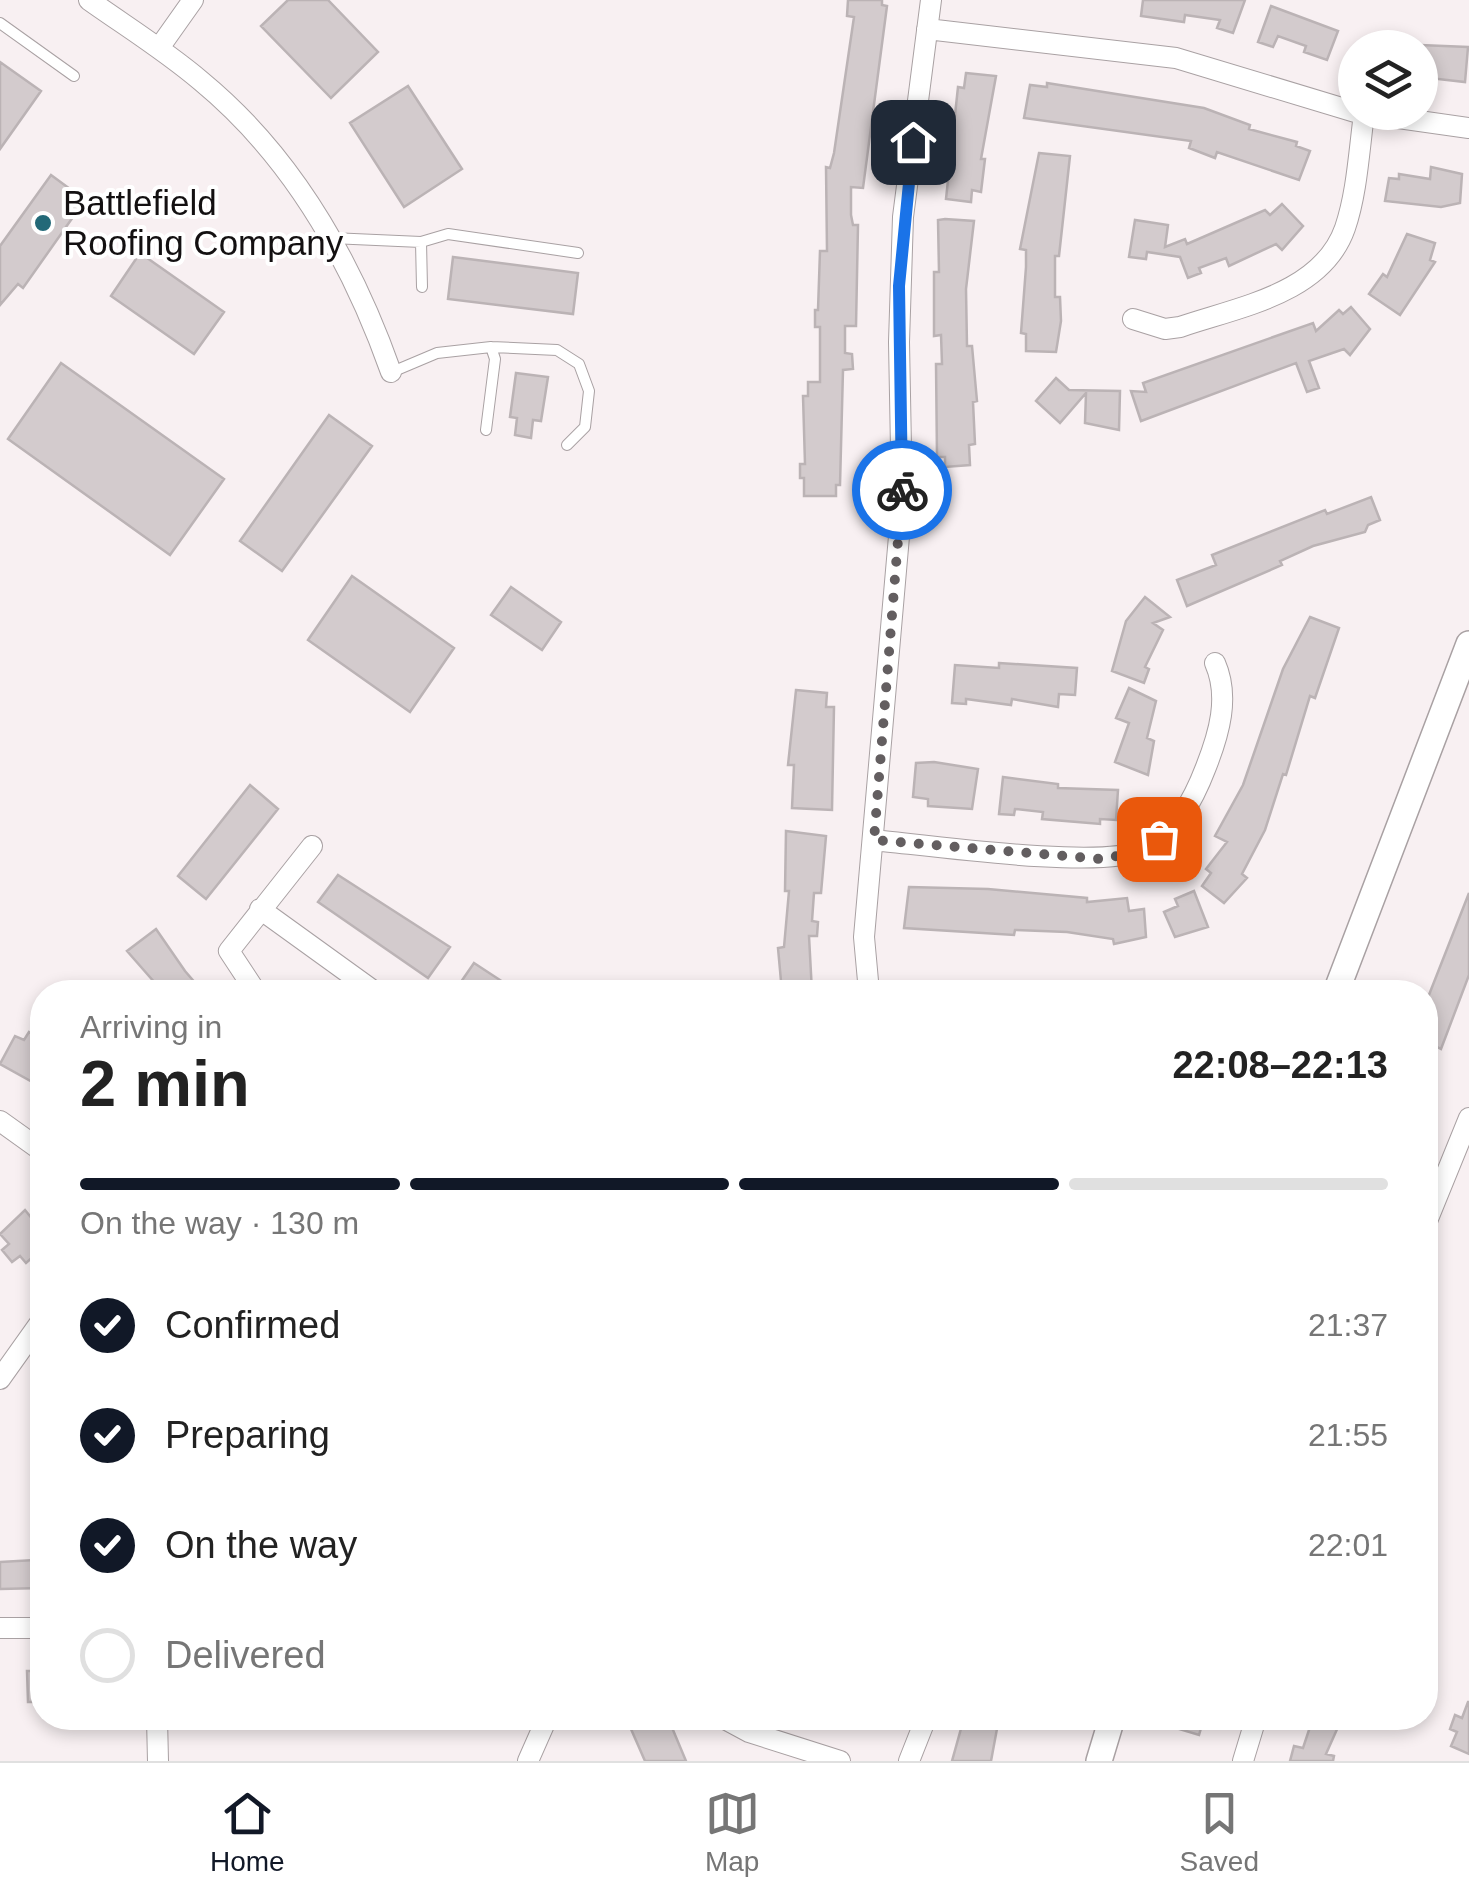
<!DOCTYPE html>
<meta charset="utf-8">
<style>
body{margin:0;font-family:Helvetica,sans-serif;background:#f2f2f2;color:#222;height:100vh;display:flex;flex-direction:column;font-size:38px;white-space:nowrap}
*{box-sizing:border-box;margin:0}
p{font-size:32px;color:#767676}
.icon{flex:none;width:55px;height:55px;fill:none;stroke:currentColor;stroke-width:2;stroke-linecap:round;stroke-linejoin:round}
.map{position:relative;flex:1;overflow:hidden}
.side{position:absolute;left:30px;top:980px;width:1408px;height:750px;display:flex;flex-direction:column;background:#fff;border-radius:40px;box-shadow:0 5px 15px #0003}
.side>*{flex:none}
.fabs{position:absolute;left:1338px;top:30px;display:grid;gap:20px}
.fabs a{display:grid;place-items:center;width:100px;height:100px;border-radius:50%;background:#fff;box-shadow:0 5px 15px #0003;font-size:50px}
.pin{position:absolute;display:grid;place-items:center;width:85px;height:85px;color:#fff;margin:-42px;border-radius:20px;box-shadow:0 5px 15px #0006}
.courier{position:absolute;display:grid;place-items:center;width:100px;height:100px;margin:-50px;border:8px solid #1a73e8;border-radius:50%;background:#fff;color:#222;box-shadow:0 2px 12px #0007}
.overview em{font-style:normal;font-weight:700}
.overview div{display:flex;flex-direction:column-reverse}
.overview{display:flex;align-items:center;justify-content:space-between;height:170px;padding:0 50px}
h1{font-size:65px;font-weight:700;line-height:75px}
.bar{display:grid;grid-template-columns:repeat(4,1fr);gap:15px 10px;align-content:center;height:120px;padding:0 50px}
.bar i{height:12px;border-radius:8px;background:#e0e0e0}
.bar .active{background:#111827}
.bar p{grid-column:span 4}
ol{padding:0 50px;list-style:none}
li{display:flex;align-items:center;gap:30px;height:110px}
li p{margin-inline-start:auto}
li .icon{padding:10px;border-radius:50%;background:#111827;color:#fff;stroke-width:4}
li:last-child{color:#767676}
li i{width:55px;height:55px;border:5px solid #e0e0e0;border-radius:50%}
.tabs{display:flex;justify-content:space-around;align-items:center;height:140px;border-top:2px solid #e0e0e0;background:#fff;font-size:28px;color:#767676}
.tabs a{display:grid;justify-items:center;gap:5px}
.tabs .active{color:#111827}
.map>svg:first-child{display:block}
.building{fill:#d3cbcd;stroke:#bbb3b5;stroke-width:2.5}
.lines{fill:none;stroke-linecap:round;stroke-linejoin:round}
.service-casing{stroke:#a9a1a3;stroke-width:12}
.minor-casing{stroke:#a9a1a3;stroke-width:22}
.tertiary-casing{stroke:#a9a1a3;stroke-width:28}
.service{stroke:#fff;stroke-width:10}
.minor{stroke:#fff;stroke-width:20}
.tertiary{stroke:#fff;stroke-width:25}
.done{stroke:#635e60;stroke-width:10;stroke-dasharray:0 18}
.route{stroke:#1a73e8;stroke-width:12}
.poi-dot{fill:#236978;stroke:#fff;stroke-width:4}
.labels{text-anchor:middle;stroke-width:8;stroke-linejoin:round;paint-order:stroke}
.poi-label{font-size:35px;fill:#131011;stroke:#fff;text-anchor:start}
</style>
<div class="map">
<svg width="1469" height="1761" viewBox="0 0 1469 1761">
<rect width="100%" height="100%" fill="#f8f0f2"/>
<path class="building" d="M288 0H328L378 52 331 98 261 26Z
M848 0H882V5L887 6 863 188 851 187V215L853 225H858L856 326H845V353L852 354 853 369 843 370 840 485H836V496H804V478H800V464H805L803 396H808V382H820V327H815V310H818L820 251H827L826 167 830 168 834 153 854 17 847 16Z
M1143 0H1245L1233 33 1217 28 1220 20 1185 15 1184 22 1141 16Z
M1271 6 1338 31 1327 60 1304 52 1306 46 1278 36 1273 47 1258 42Z
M1420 45 1468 47 1465 82 1420 77Z
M0 62 41 91 0 149Z
M966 73 996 76 981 159H985L981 192 972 190 971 202 946 199 958 87 964 88Z
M1047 83 1204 108 1250 125 1249 129 1297 142 1296 146 1310 151 1299 180 1217 152 1215 158 1189 148 1191 141 1024 118 1030 85 1047 87Z
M408 86 462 169 404 207 350 123Z
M1039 153 1070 156 1059 256H1055V297H1060L1061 321 1056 352 1026 351V334L1021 333 1026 267V250L1020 249Z
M1431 167 1462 174 1460 203 1441 207 1385 201 1389 178 1399 179V174L1430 179Z
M51 175 85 200 23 288 18 284 0 305V246Z
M1282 204 1303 226 1282 250 1276 244 1229 266 1226 258 1199 268 1201 273 1188 278 1180 257 1147 252 1146 259 1129 257 1135 220 1168 225 1165 247 1185 239 1187 244 1265 210 1270 215Z
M945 219 974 221 966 289 967 346H972L977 401 973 402 975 444 969 445 970 465 945 467V457H937L936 364H942L941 335 934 336V272H939L938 220Z
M1407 234 1435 243 1430 260 1435 262 1400 315 1369 294 1383 274 1387 277Z
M140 253 224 312 194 354 111 296Z
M453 257 578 273 573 314 448 299Z
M1351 307 1370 329 1350 355 1344 349 1309 361 1319 388 1307 392 1296 363 1141 421 1131 391 1146 392 1143 383 1313 323 1316 331 1339 310 1343 314Z
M61 363 224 479 170 555 8 439Z
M516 373 548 377 541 421 533 420 531 438 515 435 517 418 510 417Z
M1056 378 1069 390 1120 391 1119 430 1085 423 1086 393 1060 423 1036 401Z
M329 415 372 446 282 571 240 541Z
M1371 497 1380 520 1368 525 1365 532 1313 546 1280 561 1282 565 1187 606 1177 580 1216 565 1212 555 1325 510 1327 514Z
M352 576 454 648 410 712 308 640Z
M511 587 561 622 542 650 491 615Z
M1145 597 1170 617 1153 623 1163 630 1145 667 1149 669 1144 683 1112 671 1126 621Z
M1310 617 1339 628 1315 698 1310 696 1286 775 1283 774 1265 830 1242 874 1247 878 1224 903 1202 886 1211 873 1206 869 1227 842 1215 836 1243 785 1283 669Z
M999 663 1077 668 1075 695 1059 694 1058 707 1012 699 1011 705 966 699V704L952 703 955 665 999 668Z
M1129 688 1156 701 1147 738 1154 741 1148 775 1115 762 1129 723 1116 718Z
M796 690 827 693 826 707H834L832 810 792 808 794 765H788Z
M934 762 978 769 972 809 928 806V799L913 797 916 763Z
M1003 777 1058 784V788L1118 790 1116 820 1100 819V824L1042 819 1043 812 1015 809 1014 815 999 814Z
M250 785 278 809 206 899 178 876Z
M786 831 826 836 821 893H814L812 921 818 922 817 936H809L812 992H782L778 948 784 947 789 891H785Z
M338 875 450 947 428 978 318 902Z
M909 887 988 889 1087 898V902L1127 898 1129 911 1144 909 1146 937 1114 944 1113 939 1067 932 1015 930 1014 935 904 928Z
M1194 891 1208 927 1175 937 1164 912 1178 906 1175 899Z
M1469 893V975L1441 1049 1437 1047 1425 1075V1005Z
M156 929 185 971 203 992H163L127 951Z
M474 963 503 982 496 992H454Z
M29 1032 42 1039V1072L36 1084 0 1064 15 1036 24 1040Z
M25 1210 42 1231V1249L26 1263 20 1256 12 1262 2 1250 9 1244 0 1234Z
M35 1560 42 1562V1588L0 1589V1562Z
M27 1671H42V1702H28Z
M1468 1702H1469V1754L1451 1746 1457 1732 1450 1729 1455 1715 1462 1718Z
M636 1718H668L686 1761H645L631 1729 639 1725Z
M964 1718H999L991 1761H952Z
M1153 1718H1204L1199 1735 1153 1721Z
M1313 1718H1342L1326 1754 1334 1756 1333 1761H1290L1294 1746 1303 1748Z"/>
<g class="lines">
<defs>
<path id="service" d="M0 23 74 76
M331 238 421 242 422 287
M421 242 448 234 578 253
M491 347 557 350 579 364 589 391 585 427 567 445
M392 372 437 353 491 347 495 359 486 430"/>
<path id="minor" d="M89 0C127 27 166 51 201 81 292 156 352 262 391 372
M927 29 1176 58 1355 112
M159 48 193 0
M1356 112 1469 128
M1133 319 1165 329 1180 327C1238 307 1322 294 1345 228 1357 193 1359 151 1364 114
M873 840C926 845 1103 870 1141 850 1176 833 1193 801 1206 767 1219 734 1230 697 1215 663
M260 909 375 992
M256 992 229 951 312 846
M869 992 864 937 902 502 899 342 903 217 931 0
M0 1121 42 1151
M1425 1226 1469 1118
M0 1379 42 1320
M0 1628H42
M157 1718 158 1761
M723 1718 749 1732 840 1761
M528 1761 547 1718
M909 1761 926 1718
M1243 1761 1256 1718"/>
<path id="tertiary" d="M1336 992 1469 644
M1099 1761 1112 1718"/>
</defs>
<use href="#service" class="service-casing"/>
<use href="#minor" class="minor-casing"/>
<use href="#tertiary" class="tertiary-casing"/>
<use href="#service" class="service"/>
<use href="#minor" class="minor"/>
<use href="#tertiary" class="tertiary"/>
</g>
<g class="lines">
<path class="done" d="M902 490 874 840 1100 859 1140 852 1159 839"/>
<path class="route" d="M902 490 899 286 913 142"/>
</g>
<circle class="poi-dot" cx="43" cy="223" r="10"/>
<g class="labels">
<g class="poi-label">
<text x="63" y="215">Battlefield<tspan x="63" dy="40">Roofing Company</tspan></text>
</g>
</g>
</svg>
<div class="fabs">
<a><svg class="icon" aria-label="layers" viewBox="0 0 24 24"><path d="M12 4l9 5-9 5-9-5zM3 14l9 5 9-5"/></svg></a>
</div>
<div class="pin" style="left:1159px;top:839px;background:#ea580c"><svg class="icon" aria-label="bag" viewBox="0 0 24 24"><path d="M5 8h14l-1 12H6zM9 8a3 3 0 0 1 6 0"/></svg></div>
<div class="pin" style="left:913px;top:142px;background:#1f2937"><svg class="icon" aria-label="home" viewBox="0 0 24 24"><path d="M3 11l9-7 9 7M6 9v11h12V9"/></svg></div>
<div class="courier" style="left:902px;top:490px"><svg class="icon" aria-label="bike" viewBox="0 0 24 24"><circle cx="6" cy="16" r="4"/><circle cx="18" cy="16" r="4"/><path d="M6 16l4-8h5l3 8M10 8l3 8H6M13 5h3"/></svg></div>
<section class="side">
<div class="overview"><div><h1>2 min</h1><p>Arriving in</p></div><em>22:08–22:13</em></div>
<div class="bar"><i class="active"></i><i class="active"></i><i class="active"></i><i></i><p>On the way · 130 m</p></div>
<ol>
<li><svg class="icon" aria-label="check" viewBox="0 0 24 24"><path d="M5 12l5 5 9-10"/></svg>Confirmed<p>21:37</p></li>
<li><svg class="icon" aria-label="check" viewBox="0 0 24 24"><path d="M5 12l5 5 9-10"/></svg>Preparing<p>21:55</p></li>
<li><svg class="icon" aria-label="check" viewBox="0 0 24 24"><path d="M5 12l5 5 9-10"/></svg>On the way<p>22:01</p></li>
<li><i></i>Delivered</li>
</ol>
</section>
</div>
<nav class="tabs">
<a class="active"><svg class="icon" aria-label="home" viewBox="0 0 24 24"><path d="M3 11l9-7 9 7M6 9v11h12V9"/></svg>Home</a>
<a><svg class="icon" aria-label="map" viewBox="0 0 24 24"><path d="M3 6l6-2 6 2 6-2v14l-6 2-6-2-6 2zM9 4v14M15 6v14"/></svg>Map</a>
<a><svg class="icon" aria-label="saved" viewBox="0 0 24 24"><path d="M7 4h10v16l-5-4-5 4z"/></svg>Saved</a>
</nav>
